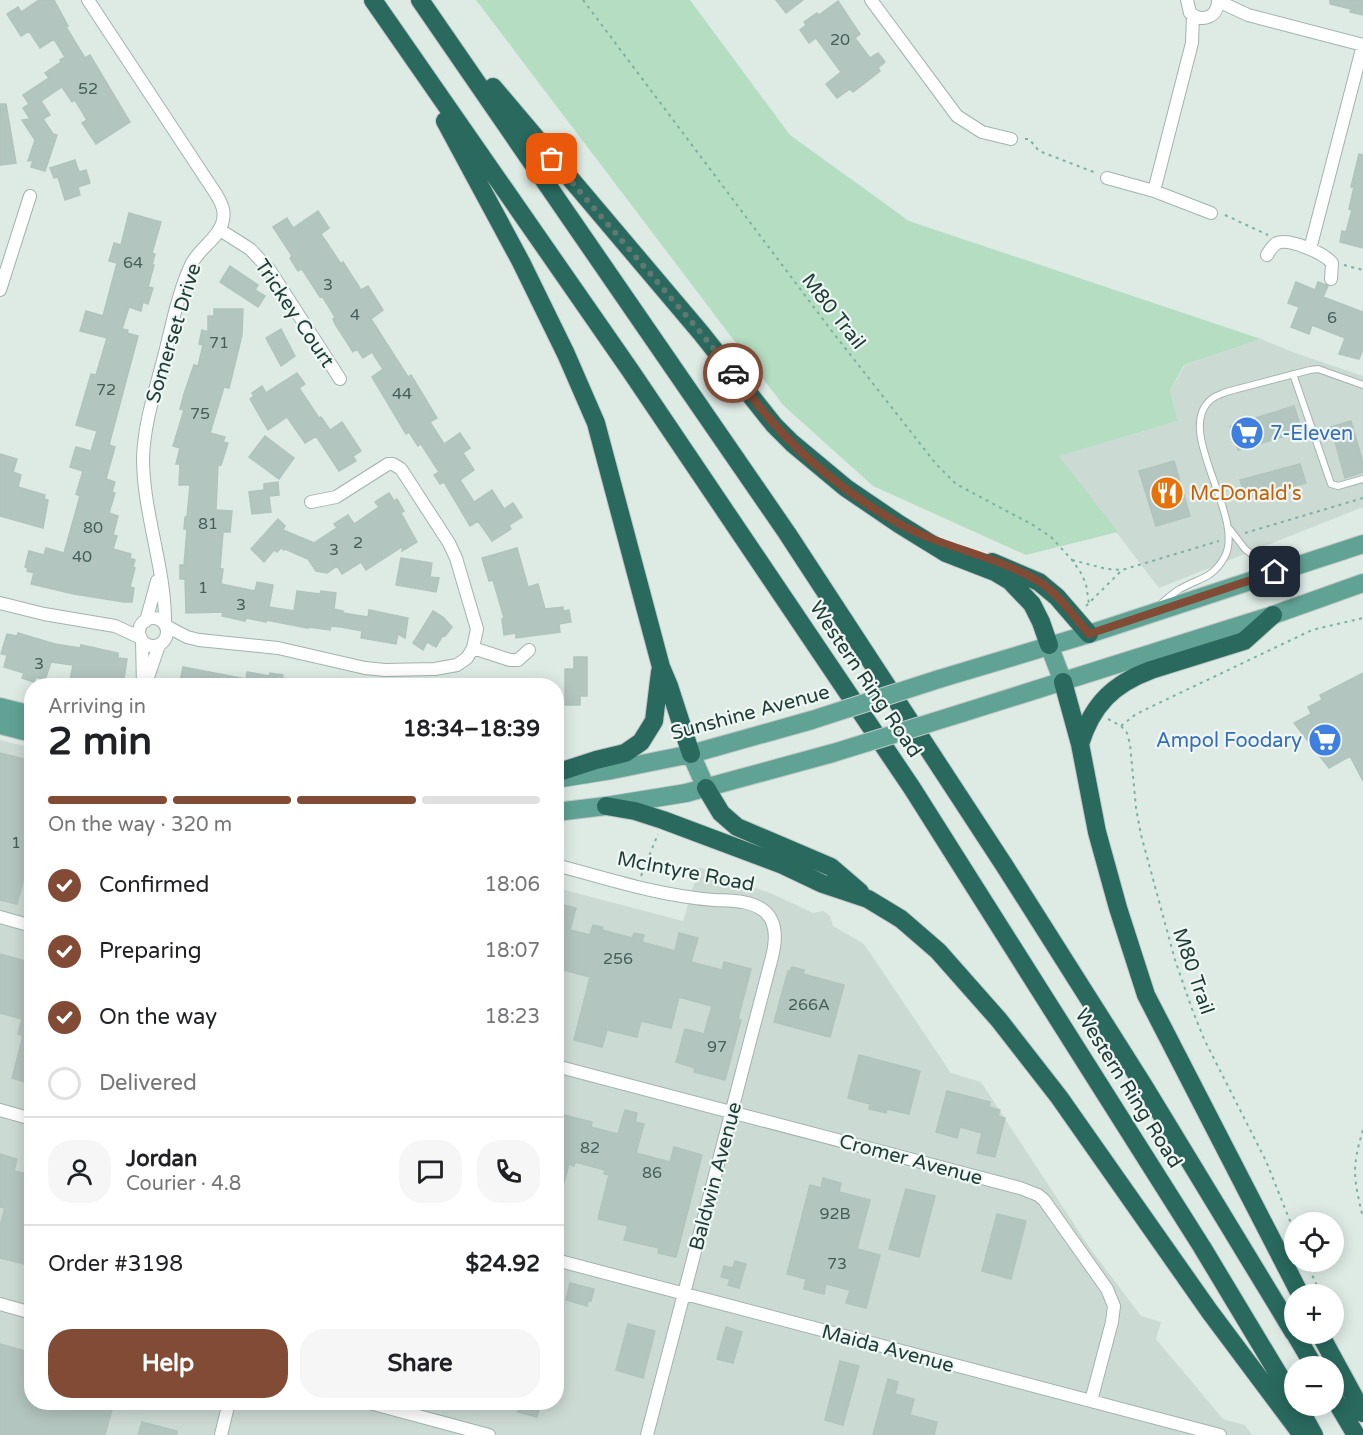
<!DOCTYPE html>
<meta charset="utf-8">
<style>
body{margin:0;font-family:"Varela Round",sans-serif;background:#f6f6f6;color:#202124;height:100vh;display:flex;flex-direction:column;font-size:22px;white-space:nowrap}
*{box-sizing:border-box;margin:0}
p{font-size:20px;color:#757577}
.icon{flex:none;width:33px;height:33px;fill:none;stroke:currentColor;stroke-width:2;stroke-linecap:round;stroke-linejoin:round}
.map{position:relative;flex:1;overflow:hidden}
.details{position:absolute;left:24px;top:678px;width:540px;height:732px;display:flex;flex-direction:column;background:#fff;border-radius:24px;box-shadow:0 3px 15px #0003}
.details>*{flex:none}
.fabs{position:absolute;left:1284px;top:1212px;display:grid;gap:12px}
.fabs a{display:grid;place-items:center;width:60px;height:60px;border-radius:50%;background:#fff;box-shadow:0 3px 15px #0003;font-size:30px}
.pin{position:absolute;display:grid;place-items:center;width:51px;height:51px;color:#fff;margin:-26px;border-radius:12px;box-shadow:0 3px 9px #0006}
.courier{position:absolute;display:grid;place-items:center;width:60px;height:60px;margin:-30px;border:4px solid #824b36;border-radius:50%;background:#fff;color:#222;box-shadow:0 2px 8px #0007}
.overview em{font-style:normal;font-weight:700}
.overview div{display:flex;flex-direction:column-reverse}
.overview{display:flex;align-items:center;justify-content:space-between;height:102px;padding:0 24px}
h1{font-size:39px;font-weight:700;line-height:45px}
.bar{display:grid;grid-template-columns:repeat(4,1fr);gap:9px 6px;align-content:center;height:72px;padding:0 24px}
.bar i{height:8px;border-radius:4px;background:#e0e0e0}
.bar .active{background:#824b36}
.bar p{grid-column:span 4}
.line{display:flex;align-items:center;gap:15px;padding:0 24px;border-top:2px solid #e0e0e0}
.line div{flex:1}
.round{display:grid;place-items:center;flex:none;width:63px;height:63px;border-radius:24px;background:#f6f6f6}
ol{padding:0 24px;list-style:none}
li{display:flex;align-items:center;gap:18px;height:66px}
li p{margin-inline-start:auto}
li .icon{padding:6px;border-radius:50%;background:#824b36;color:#fff;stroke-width:4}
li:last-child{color:#757577}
li i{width:33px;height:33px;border:3px solid #e0e0e0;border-radius:50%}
.button{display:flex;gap:12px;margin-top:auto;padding:12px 24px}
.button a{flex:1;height:69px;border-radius:24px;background:#824b36;color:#fff;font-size:24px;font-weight:700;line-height:69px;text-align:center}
.button a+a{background:#f6f6f6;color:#202124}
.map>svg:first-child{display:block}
.built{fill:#ccdad4}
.green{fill:#b5ddc2}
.building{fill:#b3c5bf;stroke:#b0c4bd;stroke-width:1.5}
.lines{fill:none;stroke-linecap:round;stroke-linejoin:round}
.service-casing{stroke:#a1b3ad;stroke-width:8}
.minor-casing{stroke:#a1b3ad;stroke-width:14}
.primary-casing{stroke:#c0c8c6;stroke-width:20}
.motorway-casing{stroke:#c0c8c6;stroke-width:20}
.path{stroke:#7cb0a2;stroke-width:2;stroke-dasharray:3 4.5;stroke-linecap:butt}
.service{stroke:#fff;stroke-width:6}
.minor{stroke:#fff;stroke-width:12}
.primary{stroke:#60a394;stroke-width:18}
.motorway{stroke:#29695e;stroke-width:18}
.primary-bridge-casing{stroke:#c0c8c6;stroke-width:20;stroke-linecap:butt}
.primary-bridge{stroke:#60a394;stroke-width:18}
.done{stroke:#627973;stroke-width:6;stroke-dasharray:0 10.8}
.route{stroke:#824b36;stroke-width:8}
.labels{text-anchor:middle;stroke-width:4.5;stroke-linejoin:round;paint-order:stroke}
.number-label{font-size:16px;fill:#445e58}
.street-label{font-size:20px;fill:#1f3b35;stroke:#eef7f3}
.shop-label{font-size:20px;fill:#366cbe;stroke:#eef7f3;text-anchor:start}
.food-label{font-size:20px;fill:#c56008;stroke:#eef7f3;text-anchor:start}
</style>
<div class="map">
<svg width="1363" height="1435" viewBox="0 0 1363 1435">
<rect width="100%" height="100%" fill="#deebe5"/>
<path class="built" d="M1261 339 1298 354 1363 376V507L1159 588 1058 456 1178 421 1170 391 1185 365Z
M0 740 32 748V1402H556L557 888 683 921 699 867 775 895 813 913 823 911 830 916 833 926 864 944 951 1073 981 1082 1089 1247 1141 1316 1161 1322 1156 1339 1223 1419 1245 1425 1252 1435H0Z"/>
<path class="green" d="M476 0H690L790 135 909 221 1261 339 1184 365 1170 391 1178 421 1059 456 1118 532 1026 555 873 486 783 405Z"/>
<path class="building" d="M39 0H54L68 26 66 27 85 58 90 55 130 122 96 144 82 123 87 120 75 100 72 102 62 87 41 101 50 115 43 119 53 134 57 135 45 171 31 167 33 160 28 161 35 140 22 120 30 119 23 108 29 104 23 95 49 78 45 73 61 62 60 60 65 57 54 39 40 48 29 31 21 36 7 14 18 7 21 12Z
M776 0H803L786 13Z
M1330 0H1363V15L1350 12 1351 9 1330 4Z
M838 1 860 34 855 38 870 58 878 53 885 62 878 68 880 71 865 83 853 92 850 89 837 98 826 84 841 72 816 38 809 43 800 30 806 25 804 22 817 13 819 15Z
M0 104H6L16 163 0 165Z
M1359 154 1363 155V248L1340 242 1342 231 1346 232 1352 210 1349 209 1354 187H1351Z
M75 160 79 172 86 170 90 183 78 187 80 195 65 200 58 177 54 178 50 168Z
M318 211 329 228 321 234 341 264 343 262 361 290 368 286 383 310 371 319 408 377 411 375 437 418 430 422 444 444 460 433 470 448 463 453 474 470 460 480 474 502 492 490 504 509 513 503 522 517 509 525 511 529 492 541 478 521 470 526 444 482 440 484 434 475 439 472 421 444 418 446 409 432 406 434 372 377 383 369 372 352 363 358 357 349 353 352 335 324 333 319 335 317 322 296 320 297 302 269 298 271 290 258 292 256 273 227 287 218 293 228Z
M129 213 161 222 152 253 155 254 152 265H154L148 287 153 288 148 304 143 302 141 311 129 307 122 329 128 330 127 333 138 336 109 445 115 447 106 479 115 482 112 492 115 493 109 513 118 516 113 535 117 536 113 549 131 554 130 558 135 560 133 567 135 568 130 587 134 588 132 602H124L74 594 31 584 34 573 27 571 28 568 25 567 29 551 44 555 46 548 64 553 80 496 76 494 83 471 70 467 76 447 91 451 97 431 76 425 91 374 96 375 107 338 80 331 86 311 103 316 117 263 109 261 114 243 121 245Z
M230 266 258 285 255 290 265 296 258 307 220 282Z
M1296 282 1315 290 1318 282 1326 285 1328 286 1323 297 1363 312V349L1359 359 1339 354 1345 338 1312 325 1309 334 1291 327 1299 307 1288 303Z
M214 309H243L242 335 233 372 229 388 224 387 210 433 225 437 223 442 228 443 221 465 218 464 216 510 232 511 230 532H223L220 569H223L221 584 255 591 257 582 273 585 269 607 294 611 297 591 320 594 321 591 336 593 334 609 343 611V613L368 617 369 610 408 618 405 638 398 634 396 644 361 638 362 631 341 627 331 626 330 630 308 627V628L266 620V622L246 618 245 621 222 616 223 612 186 613 185 579H180V565H184L187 529H184L185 517H187L190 485H179L180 464H176L180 448 173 446 184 410 180 409 184 394 194 365 198 366 203 345 199 344 202 330 208 332V316H214Z
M281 329 295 356 281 366 266 338Z
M297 373 305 384 299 388 319 418 321 417 330 430 342 422 361 451 353 456 356 461 339 471 316 436 305 443 287 417 268 430 250 399 254 396 252 393 262 386 266 393Z
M1294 406 1302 431 1238 450 1230 426Z
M1351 421 1363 463V472L1345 478 1331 427Z
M265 436 294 458 279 479 249 457Z
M0 454 17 459 13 472 21 475 18 487 45 495 44 499 48 500 43 528 0 516Z
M1174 461 1190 516 1156 526 1139 471Z
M1300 464 1306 483 1246 498 1240 480Z
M278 482 279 495 269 496 271 512 252 514 249 492 264 490V484Z
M389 493 394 501 397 499 404 511 401 513 417 542 402 551 403 546 366 570 361 562 342 574 337 566 327 573 316 571 308 559 285 549 284 550 281 548 277 552 274 550 264 562 251 549 278 519 285 526 283 530 314 543 337 528 334 524 348 515 354 524 379 507 375 502Z
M517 548 528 587 538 584 545 609 563 607V611L569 610 571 622 559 624 560 632 516 638V633L504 635 502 619 504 618 493 580 489 581 482 558Z
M401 558 432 563 430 577 439 578 436 592 396 585Z
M433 611 443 617 452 627 445 636 443 635 436 647 427 642 423 650 413 643Z
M18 633 55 644 80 648 81 645 118 653V658L127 659 124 679 118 678 117 686H69L73 665 51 662 45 680 36 677 34 682 22 678 24 673 4 667 7 655 1 654 7 634 17 636Z
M574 657H587V696H580V705H565V669H574Z
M183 667 246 679 247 672 269 676 270 673 283 675 282 678 290 679 289 686H179Z
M1363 673V781L1350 756 1329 768 1294 723 1311 714 1308 707 1322 700 1320 695Z
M0 753 32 761V848L17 904 0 900Z
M556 903 576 908 570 930 590 935 593 925 603 927 602 930 632 938 634 933 644 935 642 942 675 951 679 933 698 938 691 962 722 970 724 962 751 969 738 1019 741 1020 725 1080 694 1072 695 1068 676 1062 685 1029 704 1034 712 1006 679 997 671 1028 641 1021 637 1037 607 1030 602 1047 574 1040 590 977 556 968Z
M0 954 32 963V1084L12 1078 23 1036 18 1034 22 1019 0 1013Z
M792 967 804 970 803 974 844 985 830 1037 774 1022 788 971H790Z
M859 1055 920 1071 909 1114 887 1109 886 1113 878 1111 869 1109 870 1104 848 1098Z
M947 1091 990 1102 989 1107 1000 1110 998 1116 1005 1118 995 1157 977 1153 982 1133 960 1127 957 1138 936 1132Z
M625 1110 637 1113 635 1122 644 1124 636 1153 670 1162 674 1147 702 1155 676 1257 658 1253 659 1248 624 1240 628 1226 598 1219 609 1175 604 1174 605 1170 575 1162 574 1166 569 1164 560 1197 556 1196V1113L592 1122 591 1127 618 1134Z
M0 1154 17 1159 14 1171 32 1175V1266L0 1258V1226L5 1208 0 1207Z
M823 1178 841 1183 839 1192 870 1200 857 1249 880 1255 866 1308 846 1303 850 1290 826 1284 824 1294 804 1289 806 1279 787 1274 810 1185 821 1188Z
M906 1189 935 1196 919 1257 889 1249Z
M997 1214 1026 1221 1011 1279 982 1271Z
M735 1261 746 1264 739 1288 728 1285 730 1279 721 1277 724 1266 733 1268Z
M570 1283 594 1289 591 1301H588L587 1306 566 1300Z
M628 1324 655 1331 643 1378 616 1370Z
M726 1327 742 1332 733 1363 717 1359Z
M0 1344 32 1353V1402H114L105 1435H0Z
M840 1361 859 1366 843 1425 825 1420Z
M888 1379 898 1382 895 1394 914 1399 910 1415 937 1422 934 1435H873Z
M520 1402H541L537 1417 518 1412Z
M142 1422 177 1431V1435H138Z"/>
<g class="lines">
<defs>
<path id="service" d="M1293 374 1331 484 1338 486 1363 479
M1228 527 1245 549 1271 570
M1162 603C1168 598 1174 592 1180 589 1199 578 1212 579 1224 558 1248 518 1170 428 1213 398 1217 395 1222 394 1226 392L1310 370 1318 369 1363 385"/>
<path id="minor" d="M88 0 216 194C222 204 226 212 222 224 217 239 200 248 192 263 177 293 170 336 161 368 153 397 144 427 143 458 143 514 166 569 165 625
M871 0 957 116 982 132 1011 139
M1187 0 1190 13C1203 23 1218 17 1218 0
M1218 1 1248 15 1363 45
M1107 178 1154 191 1211 213
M1154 191 1192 43 1193 15
M220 230 250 249 269 269 340 379
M1310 249 1363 45
M1267 255C1270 250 1272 246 1277 243 1289 238 1324 253 1332 263L1331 279
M0 290 30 196
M0 603 44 614 115 626 141 638
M139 632a14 14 0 1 1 28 0a14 14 0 1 1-28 0Z
M146 621 157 581
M166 626 187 637 199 640 278 648 365 668 385 670 435 669 457 665 467 658 473 648 477 629 456 558 449 543 401 469 393 464H388L336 497 311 502
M142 640 143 686
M473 648 510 660H518L529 650
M146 683 159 645
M556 865C608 879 660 896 714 900 731 901 749 900 763 910 778 921 776 941 772 957L647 1435
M0 917 32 926
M556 1066 1020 1188 1038 1195 1044 1200 1107 1289 1114 1306 1112 1322 1091 1401
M0 1110 32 1119
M556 1260 1220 1435
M0 1304 32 1313
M366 1402 489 1435
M221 1435 229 1402"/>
<path id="primary" d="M1049 645 1063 682
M939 679 1089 634 1363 544
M0 707 32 715
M962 713 1273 615 1363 583
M0 725 32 733
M691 754 706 788
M556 779 612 770 691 754 812 720
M556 812 606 806 686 793 833 753"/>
<path id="motorway" d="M373 0 630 370 912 788 1202 1247 1294 1400
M420 0 787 533 1006 868 1144 1086 1294 1333
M493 87 701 333 774 425 792 443 846 488 899 524 946 553 995 572 1010 581 1032 604 1041 622 1049 645
M445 121 521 262 566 354 596 423 661 667 669 686 691 754
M992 562 1039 582 1057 597 1089 634
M1063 682 1080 744 1097 832 1118 908 1146 995 1300 1294
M1080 744C1092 705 1113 684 1151 670L1244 641 1273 615
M556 773 596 760 625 753 641 742 654 721 660 672
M706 788 721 813 737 827 831 867 860 892
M606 806 635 811 663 820 783 865 823 884 868 899 901 919 938 951 999 1020 1059 1097 1210 1312 1302 1435
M1295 1334 1314 1366
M1320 1334 1363 1413
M1334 1398 1356 1435
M1298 1406 1314 1435"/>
</defs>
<use href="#service" class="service-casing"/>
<use href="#minor" class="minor-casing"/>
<use href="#primary" class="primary-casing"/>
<use href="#motorway" class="motorway-casing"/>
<path class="path" d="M583 0 831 330 936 464 956 484 1033 525 1051 537 1072 560 1081 573 1086 584 1089 604
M1025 139H1029L1039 151 1096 173
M1225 215 1268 235
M1344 265 1363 270
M1245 533 1363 498
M1072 560 1107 569 1122 570
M1086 606 1122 570 1219 541
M1108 719 1121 726 1127 733 1130 744 1136 808 1141 835 1175 960 1192 1009 1204 1039 1266 1161 1294 1231
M1121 726 1136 714 1312 630 1363 618
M641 876 658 834
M1363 1130C1351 1169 1354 1179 1363 1218
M1306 1262 1321 1294"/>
<use href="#service" class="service"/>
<use href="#minor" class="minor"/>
<use href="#primary" class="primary"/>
<use href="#motorway" class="motorway"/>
<defs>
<path id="primary-bridge" d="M812 720 939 679
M833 753 962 713"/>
</defs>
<use href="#primary-bridge" class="primary-bridge-casing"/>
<use href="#primary-bridge" class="primary-bridge"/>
</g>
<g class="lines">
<path class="done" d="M552 159 701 333 733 373"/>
<path class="route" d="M733 373C746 390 759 407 773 423 806 461 855 499 898 523 942 548 994 555 1038 581 1058 593 1073 616 1089 634L1275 572"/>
</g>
<defs>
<symbol id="supermarket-disc" viewBox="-11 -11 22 22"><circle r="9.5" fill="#3f7fe0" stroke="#eef7f3"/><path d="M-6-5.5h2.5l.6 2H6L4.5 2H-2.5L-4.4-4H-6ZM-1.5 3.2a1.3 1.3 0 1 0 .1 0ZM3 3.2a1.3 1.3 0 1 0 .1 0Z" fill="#fff"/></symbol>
<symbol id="restaurant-disc" viewBox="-11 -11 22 22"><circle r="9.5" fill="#e8710a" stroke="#eef7f3"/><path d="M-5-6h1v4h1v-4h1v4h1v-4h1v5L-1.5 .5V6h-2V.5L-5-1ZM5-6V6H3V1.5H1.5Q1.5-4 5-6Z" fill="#fff"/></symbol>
</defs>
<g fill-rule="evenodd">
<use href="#supermarket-disc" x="1228" y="414" width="38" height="38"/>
<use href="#restaurant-disc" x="1148" y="474" width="38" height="38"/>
<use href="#supermarket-disc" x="1306" y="721" width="38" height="38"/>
</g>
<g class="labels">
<g class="number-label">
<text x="840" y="45">20</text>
<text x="88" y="94">52</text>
<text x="133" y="268">64</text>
<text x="328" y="290">3</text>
<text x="355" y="320">4</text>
<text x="1332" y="323">6</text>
<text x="219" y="348">71</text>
<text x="106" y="395">72</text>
<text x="402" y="399">44</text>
<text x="200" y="419">75</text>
<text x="208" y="529">81</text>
<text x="93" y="533">80</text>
<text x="358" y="548">2</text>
<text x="334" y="555">3</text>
<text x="82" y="562">40</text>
<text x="203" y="593">1</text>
<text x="241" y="610">3</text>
<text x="39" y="669">3</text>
<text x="16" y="848">1</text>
<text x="618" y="964">256</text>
<text x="809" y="1010">266A</text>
<text x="717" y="1052">97</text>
<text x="590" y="1153">82</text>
<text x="652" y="1178">86</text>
<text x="835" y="1219">92B</text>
<text x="837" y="1269">73</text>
</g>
<g class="street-label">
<text transform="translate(834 311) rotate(52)" y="7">M80 Trail</text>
<text transform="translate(295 313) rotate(56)" y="7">Trickey Court</text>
<text transform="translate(173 333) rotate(-73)" y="7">Somerset Drive</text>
<text transform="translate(866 679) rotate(56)" y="7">Western Ring Road</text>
<text transform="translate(750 712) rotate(-15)" y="7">Sunshine Avenue</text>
<text transform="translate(686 871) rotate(11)" y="7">McIntyre Road</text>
<text transform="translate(1194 971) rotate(71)" y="7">M80 Trail</text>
<text transform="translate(1129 1088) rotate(58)" y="7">Western Ring Road</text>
<text transform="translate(911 1159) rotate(15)" y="7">Cromer Avenue</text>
<text transform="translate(715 1176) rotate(-75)" y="7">Baldwin Avenue</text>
<text transform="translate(888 1348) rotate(15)" y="7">Maida Avenue</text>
</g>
<g class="shop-label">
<text x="1270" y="440">7-Eleven</text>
<text x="1302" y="747" text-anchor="end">Ampol Foodary</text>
</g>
<g class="food-label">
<text x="1190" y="500">McDonald's</text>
</g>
</g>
</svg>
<div class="fabs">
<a><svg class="icon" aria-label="locate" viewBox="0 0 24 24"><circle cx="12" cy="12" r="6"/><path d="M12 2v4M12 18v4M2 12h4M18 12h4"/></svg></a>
<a>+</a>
<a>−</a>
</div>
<div class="pin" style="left:552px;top:159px;background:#ea580c"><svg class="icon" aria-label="bag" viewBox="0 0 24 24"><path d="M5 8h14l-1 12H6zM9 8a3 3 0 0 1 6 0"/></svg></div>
<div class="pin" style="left:1275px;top:572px;background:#1f2937"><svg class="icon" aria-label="home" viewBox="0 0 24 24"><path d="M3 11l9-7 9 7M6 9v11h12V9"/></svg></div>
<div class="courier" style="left:733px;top:373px"><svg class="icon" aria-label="car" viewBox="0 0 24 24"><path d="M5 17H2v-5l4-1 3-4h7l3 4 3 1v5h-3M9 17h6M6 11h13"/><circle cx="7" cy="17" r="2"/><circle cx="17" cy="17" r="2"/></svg></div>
<section class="details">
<div class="overview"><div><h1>2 min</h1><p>Arriving in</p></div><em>18:34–18:39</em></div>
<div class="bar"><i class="active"></i><i class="active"></i><i class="active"></i><i></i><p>On the way · 320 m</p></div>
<ol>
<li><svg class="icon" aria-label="check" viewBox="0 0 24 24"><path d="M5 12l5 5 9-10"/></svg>Confirmed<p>18:06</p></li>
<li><svg class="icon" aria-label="check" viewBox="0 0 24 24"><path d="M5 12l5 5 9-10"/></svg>Preparing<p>18:07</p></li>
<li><svg class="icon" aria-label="check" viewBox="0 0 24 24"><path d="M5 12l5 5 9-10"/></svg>On the way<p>18:23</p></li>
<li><i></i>Delivered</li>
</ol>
<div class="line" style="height:108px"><a class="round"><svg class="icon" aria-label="person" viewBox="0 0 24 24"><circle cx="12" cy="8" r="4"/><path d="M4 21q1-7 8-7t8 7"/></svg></a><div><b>Jordan</b><p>Courier · 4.8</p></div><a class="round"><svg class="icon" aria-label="chat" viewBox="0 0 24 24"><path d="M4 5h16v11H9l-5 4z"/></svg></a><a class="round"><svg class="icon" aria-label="phone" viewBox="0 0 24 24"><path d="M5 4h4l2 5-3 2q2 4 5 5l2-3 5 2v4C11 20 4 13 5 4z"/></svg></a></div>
<div class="line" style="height:78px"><div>Order #3198</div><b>$24.92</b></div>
<div class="button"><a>Help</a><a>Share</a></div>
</section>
</div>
